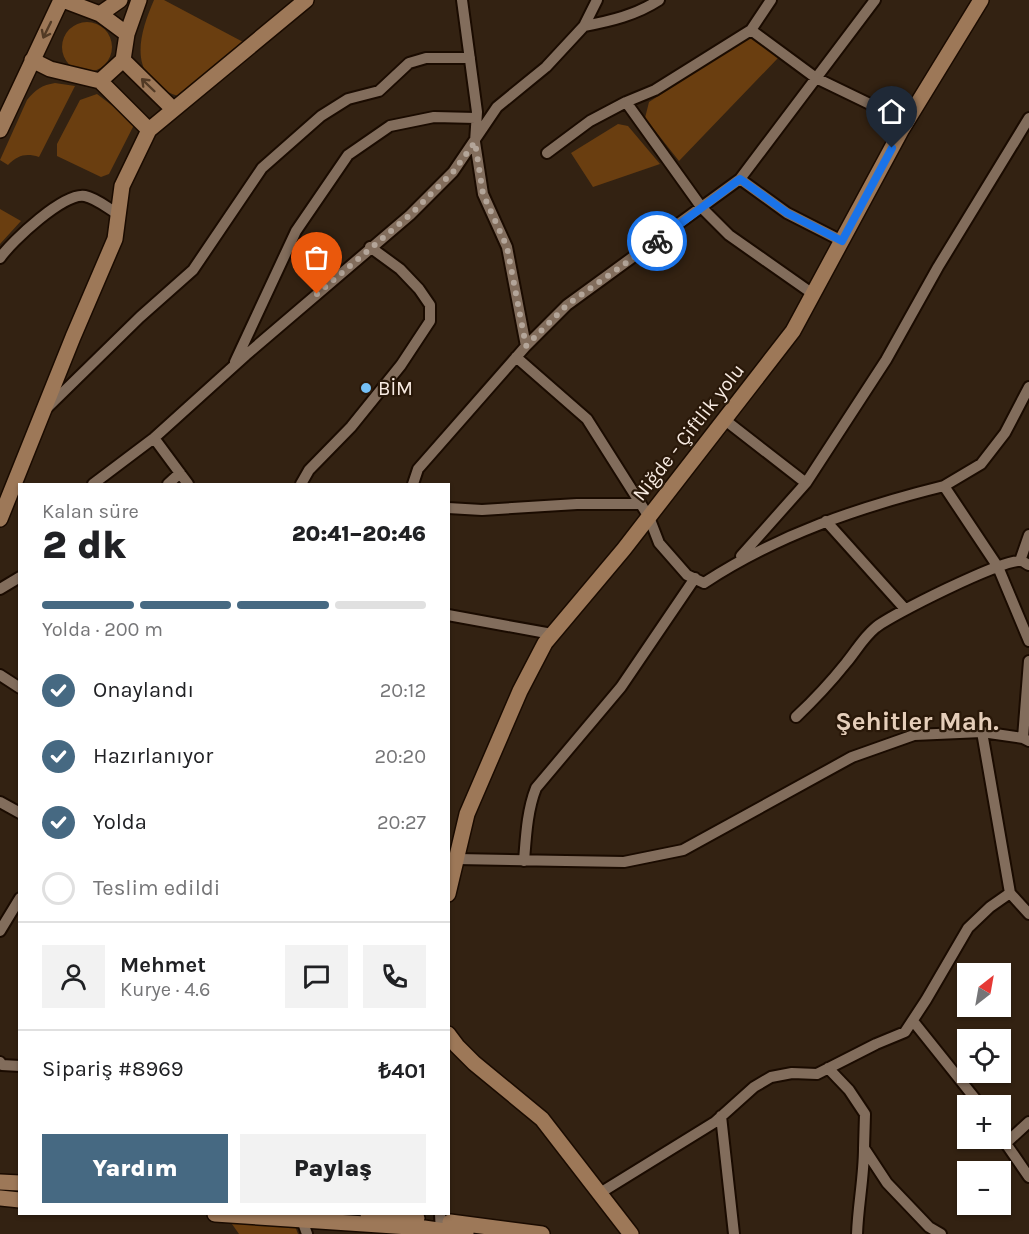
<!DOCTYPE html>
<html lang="tr">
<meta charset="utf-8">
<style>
body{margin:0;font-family:Karla,sans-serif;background:#f2f2f2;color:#202124;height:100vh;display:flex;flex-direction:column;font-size:22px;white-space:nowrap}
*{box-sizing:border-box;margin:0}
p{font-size:20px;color:#757577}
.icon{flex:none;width:33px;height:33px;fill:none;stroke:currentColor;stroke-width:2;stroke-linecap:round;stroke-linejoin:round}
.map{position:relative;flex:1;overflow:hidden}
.drawer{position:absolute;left:18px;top:483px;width:432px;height:732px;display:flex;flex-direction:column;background:#fff;border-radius:0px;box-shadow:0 2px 4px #0004}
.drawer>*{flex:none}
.needle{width:39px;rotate:31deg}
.buttons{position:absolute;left:957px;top:963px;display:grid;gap:12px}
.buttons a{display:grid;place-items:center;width:54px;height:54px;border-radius:0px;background:#fff;box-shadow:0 2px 4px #0004;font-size:30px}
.pin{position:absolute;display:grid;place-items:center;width:51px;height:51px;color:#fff;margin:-62px -26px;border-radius:50% 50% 50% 0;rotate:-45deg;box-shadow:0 0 6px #0007}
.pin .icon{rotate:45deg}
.courier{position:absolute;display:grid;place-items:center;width:60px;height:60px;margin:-30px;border:4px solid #1a73e8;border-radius:50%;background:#fff;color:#222;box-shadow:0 2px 8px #0007}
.summary em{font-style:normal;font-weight:800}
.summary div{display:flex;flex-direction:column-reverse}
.summary{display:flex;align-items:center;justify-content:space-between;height:102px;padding:0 24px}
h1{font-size:39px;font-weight:800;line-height:45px}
.bar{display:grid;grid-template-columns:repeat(4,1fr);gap:9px 6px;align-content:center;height:72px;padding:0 24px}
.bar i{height:8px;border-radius:4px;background:#e0e0e0}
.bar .on{background:#466982}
.bar p{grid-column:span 4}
.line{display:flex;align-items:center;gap:15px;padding:0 24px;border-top:2px solid #e0e0e0}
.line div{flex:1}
.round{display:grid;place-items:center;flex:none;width:63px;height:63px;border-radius:0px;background:#f2f2f2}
ol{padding:0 24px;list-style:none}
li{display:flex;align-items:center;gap:18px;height:66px}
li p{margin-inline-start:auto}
li .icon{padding:6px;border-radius:50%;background:#466982;color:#fff;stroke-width:4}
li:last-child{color:#757577}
li i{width:33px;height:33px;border:3px solid #e0e0e0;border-radius:50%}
.button{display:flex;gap:12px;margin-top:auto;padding:12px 24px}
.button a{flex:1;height:69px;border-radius:0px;background:#466982;color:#fff;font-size:24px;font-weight:800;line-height:69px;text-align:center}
.button a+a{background:#f2f2f2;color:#202124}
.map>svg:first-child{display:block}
.green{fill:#6a3e10}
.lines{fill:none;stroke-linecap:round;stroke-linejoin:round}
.street-casing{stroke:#1a0b00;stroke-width:14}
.secondary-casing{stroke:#1a0b00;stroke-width:18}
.street{stroke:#826d5c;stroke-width:10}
.secondary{stroke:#9d7858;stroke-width:15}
.oneway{stroke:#523a25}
.done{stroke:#b3a599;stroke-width:6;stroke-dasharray:0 10.8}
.route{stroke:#1a73e8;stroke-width:8}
.poi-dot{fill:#75c0f6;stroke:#291809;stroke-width:2}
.labels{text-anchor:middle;stroke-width:4.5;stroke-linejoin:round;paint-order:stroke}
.poi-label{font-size:20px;fill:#f8ebe2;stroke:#291809;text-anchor:start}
.street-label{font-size:20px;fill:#f8ebe2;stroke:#291809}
.district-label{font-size:26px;font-weight:bold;fill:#e5ceba;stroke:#291809}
</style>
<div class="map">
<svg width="1029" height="1234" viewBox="0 0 1029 1234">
<rect width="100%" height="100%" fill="#332212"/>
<path class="green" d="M154 0H164L245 43 191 90 178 96C128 79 137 39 154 0Z
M62 47a25 25 0 1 1 50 0a25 25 0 1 1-50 0Z
M747 39H756L778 58 679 161 645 118 649 102Z
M55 83 75 86 39 157C26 153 18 155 8 165L0 160 27 100C35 90 42 85 55 83Z
M97 94 135 123 109 174 101 177 57 156V144L80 100Z
M618 124 628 126 660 164 593 187 571 153Z
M0 209 21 221 0 244Z
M233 1219 295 1226 298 1234H239L232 1224Z"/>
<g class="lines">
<defs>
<path id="street" d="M462 0 477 112 475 142 483 194 507 247 526 346
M771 0 751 30 655 90 626 102 702 208 729 235 813 294
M584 26C611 21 636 15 659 0
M751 30 816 78 907 122
M547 153 590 121 626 102
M740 179 787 213 842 241
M0 258C12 241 64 192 85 196 96 198 109 209 118 214
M516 357 587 419 649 517 659 543 687 575 704 583C777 535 859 507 944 486L998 567 1029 641
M235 362 296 231 348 155 390 126 434 117 476 118
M48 407 140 317 193 270 262 168 321 116 348 99 379 91 409 63 426 58H470
M725 420 806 483
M154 438 188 484
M93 484 154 438 246 355 410 215 453 172 497 107 546 67 584 26 597 0
M168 484 180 473
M301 484 309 470 351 427 401 365 430 321V305L419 289 400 269 370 247
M413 484 418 469 526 346 567 305 740 179 875 0
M944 486 981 464 1005 433 1029 387
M448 508 482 510 577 504H641
M826 521 905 609
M741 556 806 483 886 360 938 267 1029 118
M1020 561 1029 535
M0 589 20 577
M448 615 552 634
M0 675 20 688
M796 717C814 700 830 683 846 663 856 651 863 638 875 628 890 615 1003 559 1020 561 1024 561 1026 564 1029 565
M982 732 1010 893 1029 914
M1023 738 1029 661
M0 802 20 813
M457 859 624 862 683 850 852 757 914 735 982 732 1023 738 1029 741
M524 861C526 836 527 811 536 788L621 687 695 578
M0 931 20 898
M913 1021 981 1106
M0 1062 2 1065 20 1066
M828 1068 849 1090 865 1114 864 1148 887 1183 929 1227 941 1234
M721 1116 734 1234
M1000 1135 1029 1177
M1006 1143 1029 1122
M600 1193 715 1122 754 1087 771 1077 792 1073 817 1074 876 1044 905 1032 926 1000 968 928 990 907 1010 893
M300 1214 307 1234
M440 1214 441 1234
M857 1234C858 1205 864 1177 864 1148"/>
<path id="secondary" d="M63 0 100 14 127 34
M100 14 120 0
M32 60 50 69 100 81 123 60 127 34 139 0
M123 60 173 109
M100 81 149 130
M0 130 61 0
M0 519 73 337 115 239 122 186 149 130 306 0
M448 894 467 814 520 691 545 643 624 549 793 331 902 129 981 0
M448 1034 457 1046 474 1063 542 1119 631 1234
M0 1182 20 1183
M0 1198 20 1200
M215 1214 424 1228 466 1234
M368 1214 417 1218
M450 1222 542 1234"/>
</defs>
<use href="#street" class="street-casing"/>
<use href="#secondary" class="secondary-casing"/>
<use href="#street" class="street"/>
<use href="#secondary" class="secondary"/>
</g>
<defs><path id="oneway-shaft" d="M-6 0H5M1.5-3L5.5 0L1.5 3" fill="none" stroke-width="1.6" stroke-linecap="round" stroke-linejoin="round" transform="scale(1.5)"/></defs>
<g class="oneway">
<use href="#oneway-shaft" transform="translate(47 30) rotate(116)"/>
<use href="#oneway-shaft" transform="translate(148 85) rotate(-136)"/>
</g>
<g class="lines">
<path class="done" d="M317 294 410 215 453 172 475 142 483 194 507 247 526 346 567 305 657 241"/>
<path class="route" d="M657 241 740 179 787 213 842 241 892 148"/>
</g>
<circle class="poi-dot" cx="366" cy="388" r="6"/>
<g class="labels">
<g class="poi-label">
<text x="378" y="395">BİM</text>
</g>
<g class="street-label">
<text transform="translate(688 432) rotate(-52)" y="7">Niğde - Çiftlik yolu</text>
</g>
<g class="district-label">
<text x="917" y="730">Şehitler Mah.</text>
</g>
</g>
</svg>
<div class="buttons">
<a><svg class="needle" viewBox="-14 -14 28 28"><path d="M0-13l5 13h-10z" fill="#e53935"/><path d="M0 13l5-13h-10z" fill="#757577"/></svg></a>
<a><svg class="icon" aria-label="locate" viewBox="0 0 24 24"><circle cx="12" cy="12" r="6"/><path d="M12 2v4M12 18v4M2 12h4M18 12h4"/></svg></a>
<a>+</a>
<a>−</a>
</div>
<div class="pin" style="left:317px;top:294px;background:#ea580c"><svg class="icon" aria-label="bag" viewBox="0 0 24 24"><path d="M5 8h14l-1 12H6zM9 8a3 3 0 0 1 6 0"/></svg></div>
<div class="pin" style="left:892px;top:148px;background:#1f2937"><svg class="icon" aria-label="home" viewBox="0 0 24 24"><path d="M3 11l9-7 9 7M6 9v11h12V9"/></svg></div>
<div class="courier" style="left:657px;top:241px"><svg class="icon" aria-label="bike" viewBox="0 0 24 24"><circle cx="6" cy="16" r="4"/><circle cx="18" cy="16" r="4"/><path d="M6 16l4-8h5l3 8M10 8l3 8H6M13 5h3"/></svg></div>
<section class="drawer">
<div class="summary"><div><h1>2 dk</h1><p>Kalan süre</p></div><em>20:41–20:46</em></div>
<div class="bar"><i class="on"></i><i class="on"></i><i class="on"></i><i></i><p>Yolda · 200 m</p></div>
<ol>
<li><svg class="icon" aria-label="check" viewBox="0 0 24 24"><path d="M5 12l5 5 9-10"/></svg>Onaylandı<p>20:12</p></li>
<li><svg class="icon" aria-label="check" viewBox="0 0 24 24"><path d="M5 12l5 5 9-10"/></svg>Hazırlanıyor<p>20:20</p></li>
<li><svg class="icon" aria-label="check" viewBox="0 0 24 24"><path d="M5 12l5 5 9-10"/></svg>Yolda<p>20:27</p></li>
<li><i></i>Teslim edildi</li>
</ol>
<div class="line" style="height:108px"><a class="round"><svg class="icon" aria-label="person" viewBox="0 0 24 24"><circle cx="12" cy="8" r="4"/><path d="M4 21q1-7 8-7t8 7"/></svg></a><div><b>Mehmet</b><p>Kurye · 4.6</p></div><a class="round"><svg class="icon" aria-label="chat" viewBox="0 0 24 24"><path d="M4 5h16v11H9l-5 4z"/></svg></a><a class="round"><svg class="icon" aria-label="phone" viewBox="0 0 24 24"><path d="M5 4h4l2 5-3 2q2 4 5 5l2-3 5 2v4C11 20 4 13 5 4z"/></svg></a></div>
<div class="line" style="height:78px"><div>Sipariş #8969</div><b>₺401</b></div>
<div class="button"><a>Yardım</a><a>Paylaş</a></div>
</section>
</div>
